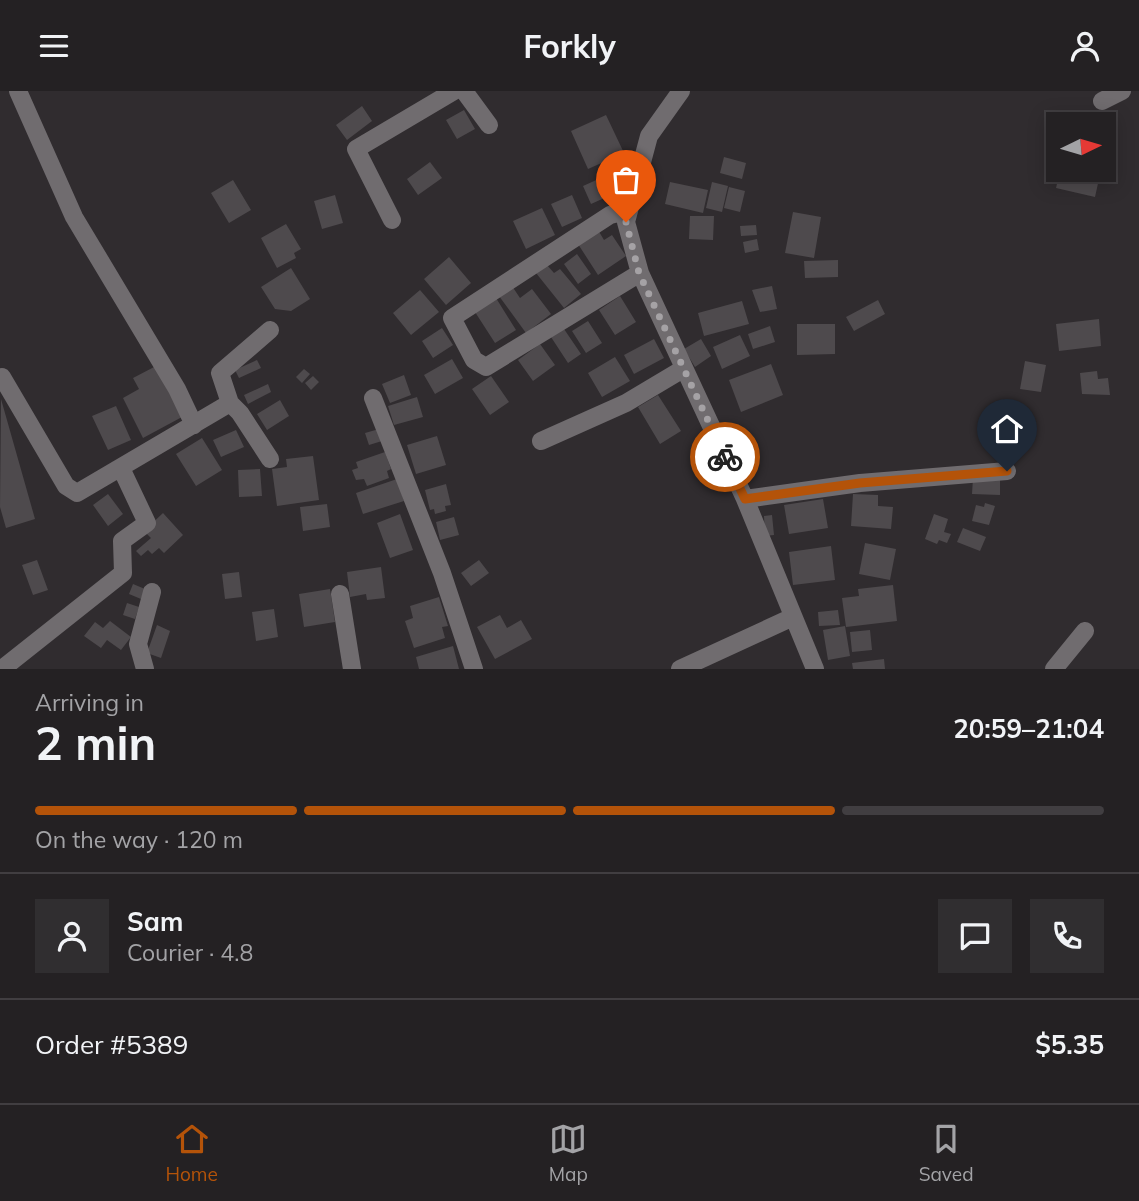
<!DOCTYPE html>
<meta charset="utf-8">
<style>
body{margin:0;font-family:Mulish,sans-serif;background:#302e30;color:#f1f3f6;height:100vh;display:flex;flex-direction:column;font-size:26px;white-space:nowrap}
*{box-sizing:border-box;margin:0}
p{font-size:23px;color:#a3a3a6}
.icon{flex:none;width:38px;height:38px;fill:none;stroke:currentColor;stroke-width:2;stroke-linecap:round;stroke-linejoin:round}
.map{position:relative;height:578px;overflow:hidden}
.details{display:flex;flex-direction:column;background:#242123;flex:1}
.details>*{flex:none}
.needle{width:46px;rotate:85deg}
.tools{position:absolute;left:1046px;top:21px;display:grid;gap:14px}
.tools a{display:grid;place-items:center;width:70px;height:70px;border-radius:0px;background:#242123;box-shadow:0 4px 18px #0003,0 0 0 2px #413e41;font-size:35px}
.pin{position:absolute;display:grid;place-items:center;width:60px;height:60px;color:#fff;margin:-72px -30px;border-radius:50% 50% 50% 0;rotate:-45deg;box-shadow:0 0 7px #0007}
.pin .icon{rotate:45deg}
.courier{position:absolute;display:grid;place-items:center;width:70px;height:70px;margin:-35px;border:5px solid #b45309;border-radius:50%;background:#fff;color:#222;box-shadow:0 2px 9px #0007}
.head em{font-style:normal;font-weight:700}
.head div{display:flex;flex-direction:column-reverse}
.head{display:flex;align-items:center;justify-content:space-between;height:119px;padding:0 35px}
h1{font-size:46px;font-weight:700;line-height:52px}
.bar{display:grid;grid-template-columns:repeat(4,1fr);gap:10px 7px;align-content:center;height:84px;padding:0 35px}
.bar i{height:9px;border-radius:5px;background:#413e41}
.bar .active{background:#b45309}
.bar p{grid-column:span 4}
.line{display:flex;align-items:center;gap:18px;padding:0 35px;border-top:2px solid #413e41}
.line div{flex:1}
.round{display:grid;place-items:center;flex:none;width:74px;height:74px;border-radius:0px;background:#302e30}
header{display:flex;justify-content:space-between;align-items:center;height:91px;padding:0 35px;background:#242123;font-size:32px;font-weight:700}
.tabs{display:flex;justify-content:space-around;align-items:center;height:98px;border-top:2px solid #413e41;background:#242123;font-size:19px;color:#a3a3a6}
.tabs a{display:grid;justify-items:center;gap:4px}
.tabs .active{color:#b45309}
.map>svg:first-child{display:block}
.building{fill:#4e4a4d}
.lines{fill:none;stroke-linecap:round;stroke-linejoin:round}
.street{stroke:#706c6f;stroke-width:18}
.done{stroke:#a5a2a5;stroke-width:7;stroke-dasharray:0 12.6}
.route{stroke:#b45309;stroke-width:9}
</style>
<header><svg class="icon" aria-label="menu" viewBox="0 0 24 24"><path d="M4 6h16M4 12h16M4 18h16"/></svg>Forkly<svg class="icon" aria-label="person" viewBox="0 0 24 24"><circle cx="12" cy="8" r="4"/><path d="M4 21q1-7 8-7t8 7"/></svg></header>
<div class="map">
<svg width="1139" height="578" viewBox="0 0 1139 578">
<rect width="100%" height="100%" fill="#302c2f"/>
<path class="building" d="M362 15 372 30 347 49 336 34Z
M464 19 475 38 457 48 446 29Z
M606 24 624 62 588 78 571 40Z
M724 66 746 72 742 88 720 82Z
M1104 66 1114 68 1113 78 1104 76Z
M430 71 442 87 418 104 407 88Z
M1060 80 1099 88 1095 106 1056 97Z
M603 86 611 104 591 113 583 95Z
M233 89 251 119 229 132 211 102Z
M670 91 708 99 703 122 665 113Z
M712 91 728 95 722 121 706 117Z
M729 96 745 100 740 121 724 117Z
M335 104 343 132 322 138 314 110Z
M572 104 582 127 562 136 551 113Z
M542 117 555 144 526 158 513 130Z
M793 121 821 126 814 167 785 162Z
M690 125H714L713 149 689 148Z
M286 133 301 158 294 162 296 167 277 177 261 147Z
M756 134 757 144 741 145 740 135Z
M598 139 604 149 612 144 626 165 598 184 578 153Z
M757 148 759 159 745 162 743 151Z
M577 163 591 183 578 193 564 173Z
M449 166 471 192 446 214 424 188Z
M838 169V186L805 187 804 170Z
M547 174 554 182 560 178 581 203 564 217 536 182Z
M291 177 310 208 291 220 275 218 261 196Z
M512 195 520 207 532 198 551 223 526 242 499 205Z
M772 195 777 218 760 221 752 199Z
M420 199 439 221 411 244 393 222Z
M620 205 636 231 615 244 599 219Z
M496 207 516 239 495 252 475 221Z
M878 209 885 223 854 240 846 226Z
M742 210 749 233 704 245 698 222Z
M1099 228 1101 255 1059 260 1056 233Z
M588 230 602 252 586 262 572 240Z
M797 233H835V263L797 264Z
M770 235 775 251 753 258 748 243Z
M442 237 453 254 433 267 422 250Z
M564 238 581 263 568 272 551 246Z
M740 244 750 265 722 278 713 256Z
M654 248 664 267 634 283 624 264Z
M701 248 711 265 695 276 684 258Z
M540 253 555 274 533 290 518 269Z
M615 266 630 290 602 306 588 282Z
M452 268 463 287 435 303 424 284Z
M257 269 261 277 239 287 235 279Z
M1025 270 1046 274 1041 301 1020 298Z
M771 273 783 304 741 321 729 289Z
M156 275 182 326 143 347 123 307 139 298 133 287Z
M304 278 310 283 302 292 296 286Z
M1097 280 1098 288 1108 287 1110 304 1082 303 1080 282Z
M404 284 411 304 390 312 382 293Z
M313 285 319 291 311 299 305 292Z
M491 285 509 311 490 324 472 298Z
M268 293 271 301 248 313 244 304Z
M658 304 681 340 660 353 638 316Z
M417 306 423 326 394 334 388 315Z
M1 308 35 428 6 437 0 416Z
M280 309 289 325 267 339 257 323Z
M116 315 131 349 108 359 92 325Z
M379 338 382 350 369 354 365 342Z
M236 339 244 356 221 366 213 349Z
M437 345 446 374 416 383 407 354Z
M202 347 222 379 196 395 176 363Z
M385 361 391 378 387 380 389 387 367 395 364 388 356 389 352 379 358 377 356 371Z
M313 365 319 409 277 415 272 378 287 376 286 368Z
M260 378 262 405 239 406 238 379Z
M973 387 1000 388V404L972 403Z
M397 388 404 410 363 423 356 402Z
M446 393 451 414 445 415 446 420 435 423 434 418 430 419 425 399Z
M108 403 123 423 108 435 93 414Z
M853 403 878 404V415L893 416 891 438 851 435Z
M823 408 828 437 789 443 784 414Z
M985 412 995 415 989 434 972 430 976 414 984 416Z
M327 413 330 436 303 440 300 416Z
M163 422 183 444 164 462 159 457 152 463 148 459 141 465 136 460 151 447 144 440Z
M400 423 413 459 390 467 377 432Z
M934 423 948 428 944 441 951 443 947 452 939 449 937 453 925 448Z
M772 424 774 444 765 445 764 425Z
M454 426 459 444 440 449 436 431Z
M963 437 986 446 980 460 957 451Z
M865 452 896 458 890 489 859 483Z
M831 455 835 489 793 494 789 461Z
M37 469 48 499 33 504 22 474Z
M479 469 489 482 471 495 461 482Z
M381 476 385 507 367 509 366 503 350 506 347 481Z
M239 481 242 506 225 508 222 483Z
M133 493 145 498 141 508 129 503Z
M893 494 897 530 846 536 842 507 859 505 858 498Z
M330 498 335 531 304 536 299 503Z
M439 506 448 535 442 536 445 547 414 557 405 530 413 527 410 515Z
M127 512 139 516 135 528 123 524Z
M274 518 278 546 256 550 252 521Z
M838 519 840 534 819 535 818 521Z
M500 524 507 537 521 529 532 548 495 568 477 536Z
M110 530 131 546 121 559 107 549 101 557 84 545 95 531 103 537Z
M157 534 170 540 161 567 147 562Z
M845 535 850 565 828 569 823 539Z
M870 539 872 559 852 561 850 541Z
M453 555 459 578H419L416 566Z
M884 568 885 578H853L852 572Z"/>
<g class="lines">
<path class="street" d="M18 0 74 126 177 298 194 334
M464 0 489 34
M681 0 649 45 626 131 640 182 745 408 815 578
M1102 10 1122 0
M629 119 610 124 452 227 474 269 486 276 640 182
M392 129 356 58 454 0
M2 286 66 395 77 402 230 312 220 282 270 239
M373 307 442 482 474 578
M230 312 240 322 270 368
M541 350 626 312 683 278
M745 408 860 392 1007 380
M340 503 352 578
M2 578 123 482 122 450 147 432 121 377
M145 578 138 553 152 501
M680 578 793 526
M1054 578 1085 540"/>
</g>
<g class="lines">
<path class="done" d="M626 131 639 182 725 366"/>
<path class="route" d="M725 366 745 408 860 392 1007 380"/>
</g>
</svg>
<div class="tools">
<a><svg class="needle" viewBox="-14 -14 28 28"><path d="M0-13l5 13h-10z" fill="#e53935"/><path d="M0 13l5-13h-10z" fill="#a3a3a6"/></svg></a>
</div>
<div class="pin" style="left:626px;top:131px;background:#ea580c"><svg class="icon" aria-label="bag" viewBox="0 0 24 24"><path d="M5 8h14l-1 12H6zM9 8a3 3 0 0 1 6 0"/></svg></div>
<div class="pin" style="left:1007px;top:380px;background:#1f2937"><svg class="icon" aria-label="home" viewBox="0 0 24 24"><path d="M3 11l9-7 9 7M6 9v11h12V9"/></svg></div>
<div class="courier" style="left:725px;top:366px"><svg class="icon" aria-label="bike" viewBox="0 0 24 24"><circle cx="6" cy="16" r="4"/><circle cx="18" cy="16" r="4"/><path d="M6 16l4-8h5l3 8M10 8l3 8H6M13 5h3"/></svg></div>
</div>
<section class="details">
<div class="head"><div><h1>2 min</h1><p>Arriving in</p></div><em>20:59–21:04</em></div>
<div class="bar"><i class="active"></i><i class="active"></i><i class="active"></i><i></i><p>On the way · 120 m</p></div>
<div class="line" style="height:126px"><a class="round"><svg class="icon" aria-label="person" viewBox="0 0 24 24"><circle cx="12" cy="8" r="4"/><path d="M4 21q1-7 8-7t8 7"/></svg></a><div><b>Sam</b><p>Courier · 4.8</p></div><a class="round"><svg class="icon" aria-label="chat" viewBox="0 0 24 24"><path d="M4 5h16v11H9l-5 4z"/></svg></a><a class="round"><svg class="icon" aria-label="phone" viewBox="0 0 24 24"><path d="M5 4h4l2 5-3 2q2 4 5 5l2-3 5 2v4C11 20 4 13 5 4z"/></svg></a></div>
<div class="line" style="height:91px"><div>Order #5389</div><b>$5.35</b></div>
</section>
<nav class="tabs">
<a class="active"><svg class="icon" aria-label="home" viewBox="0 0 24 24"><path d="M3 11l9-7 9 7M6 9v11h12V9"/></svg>Home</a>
<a><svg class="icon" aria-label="map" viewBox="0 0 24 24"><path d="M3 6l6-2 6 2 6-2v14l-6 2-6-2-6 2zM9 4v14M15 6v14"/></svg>Map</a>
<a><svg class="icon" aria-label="saved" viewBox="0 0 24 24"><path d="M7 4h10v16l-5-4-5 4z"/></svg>Saved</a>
</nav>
